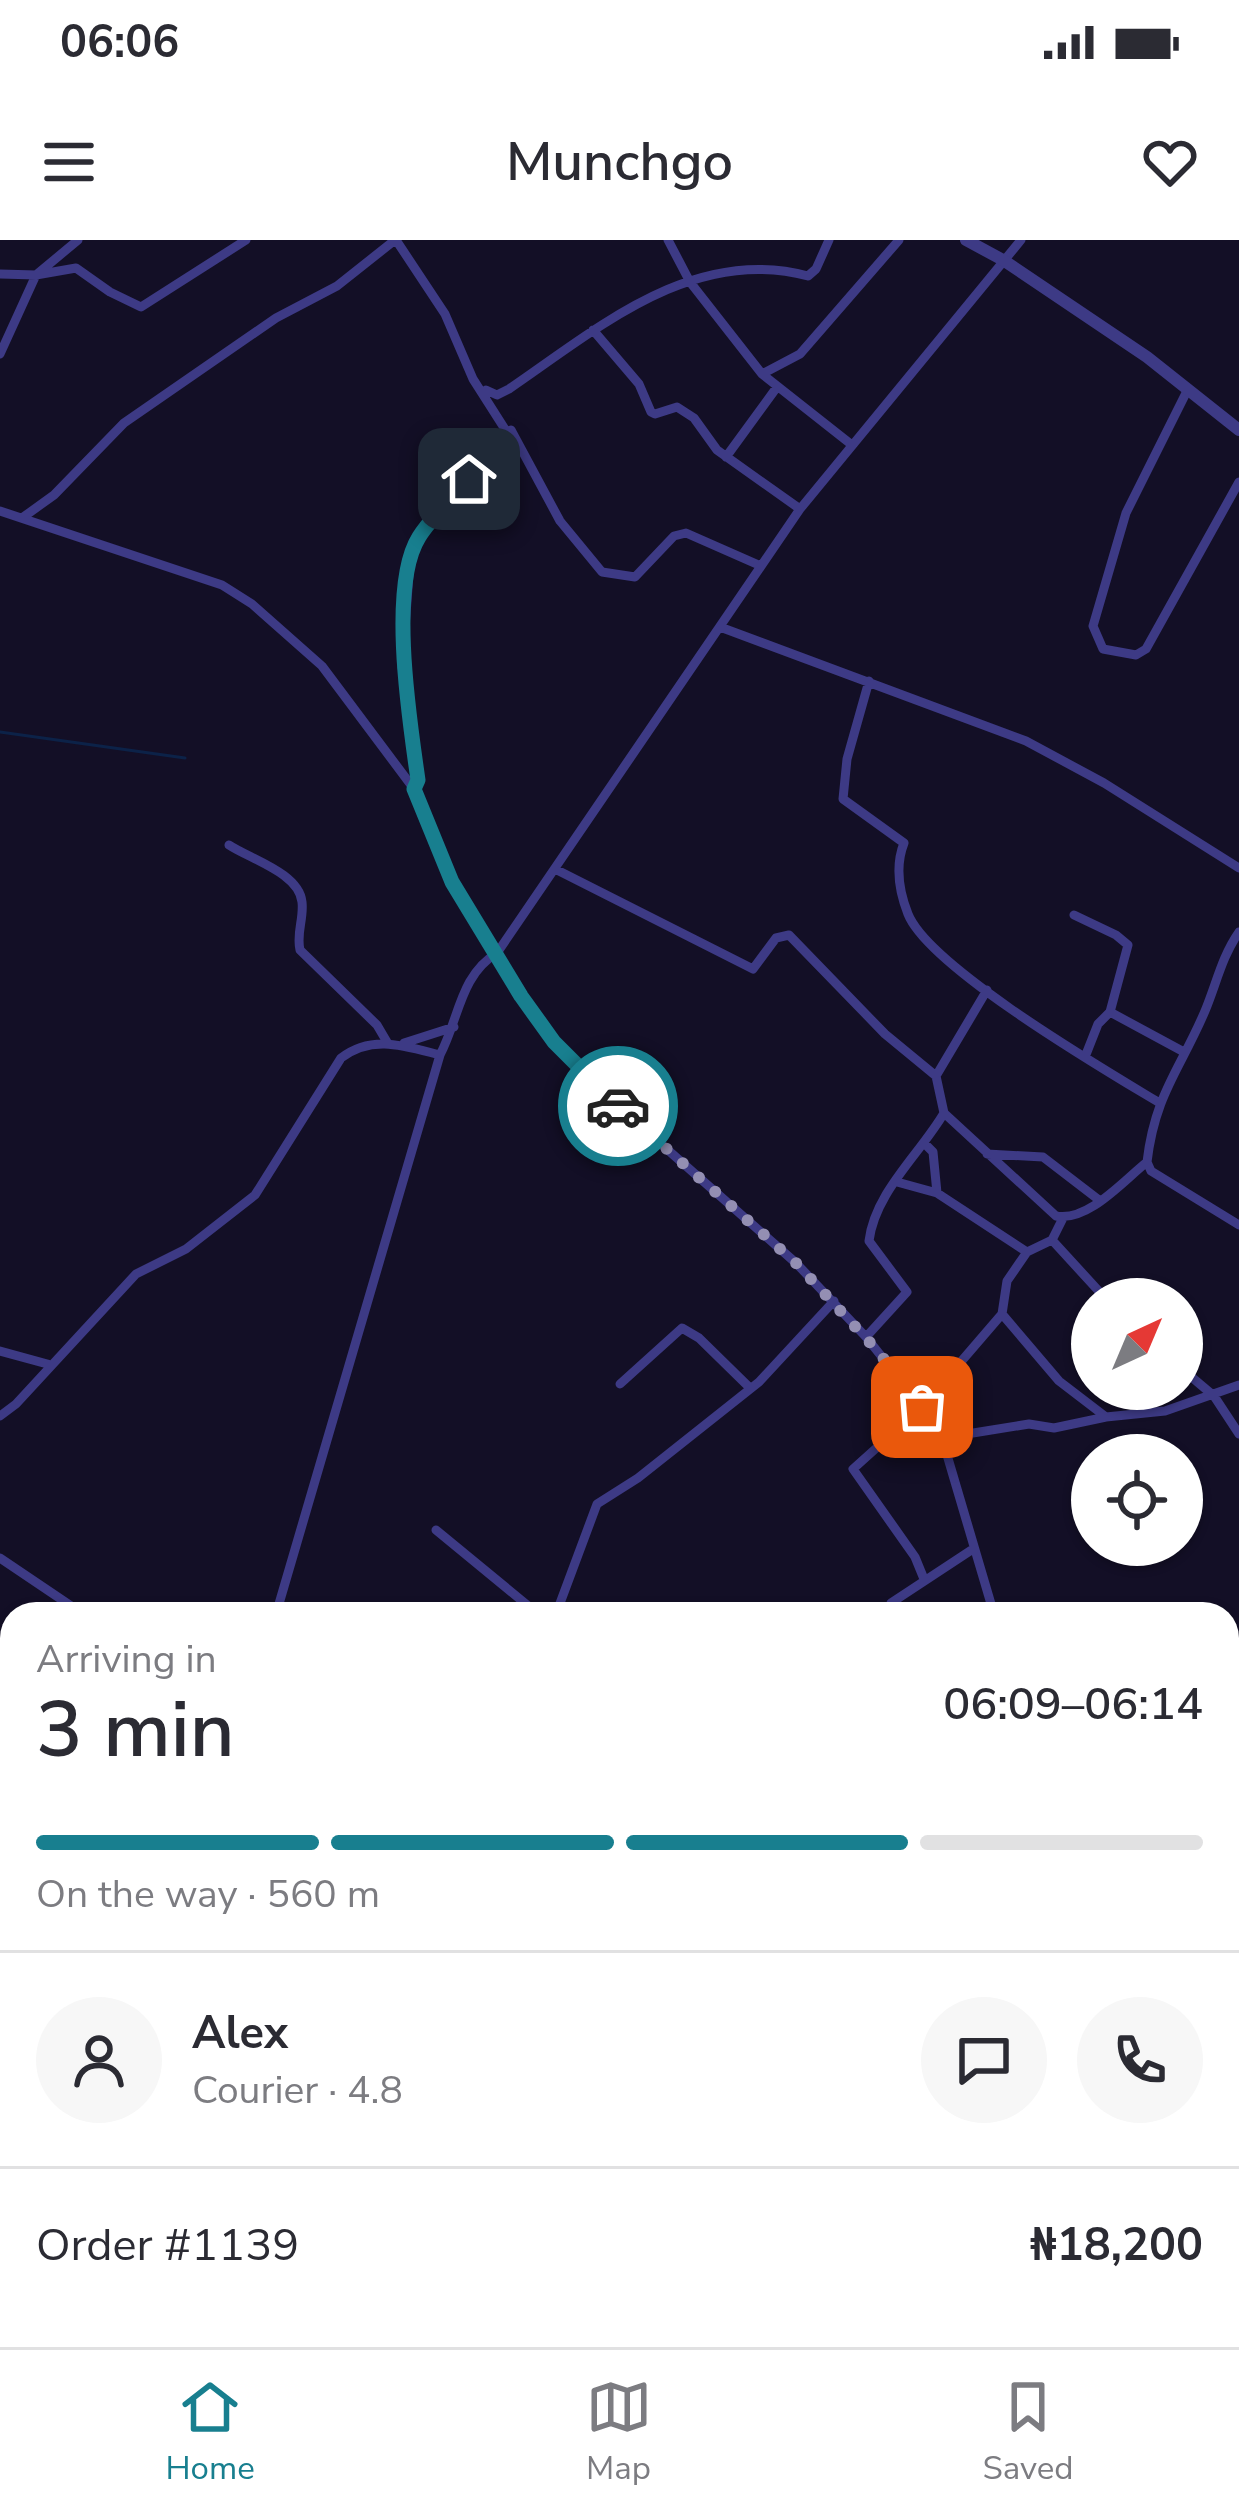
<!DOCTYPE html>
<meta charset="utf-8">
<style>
body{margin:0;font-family:"Nunito Sans",sans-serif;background:#f7f7f7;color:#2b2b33;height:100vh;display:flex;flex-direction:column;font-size:45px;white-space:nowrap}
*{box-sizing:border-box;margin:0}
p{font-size:39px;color:#7c7c81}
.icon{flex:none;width:66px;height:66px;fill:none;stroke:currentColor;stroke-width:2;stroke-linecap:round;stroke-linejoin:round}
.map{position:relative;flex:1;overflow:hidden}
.drawer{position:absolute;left:0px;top:1362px;width:1239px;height:747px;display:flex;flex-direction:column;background:#fff;border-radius:36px 36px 0 0;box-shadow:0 3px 9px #0004}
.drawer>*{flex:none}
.needle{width:78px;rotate:44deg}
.buttons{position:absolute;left:1071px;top:1038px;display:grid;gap:24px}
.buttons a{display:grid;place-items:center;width:132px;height:132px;border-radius:50%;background:#fff;box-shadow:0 3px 9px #0004;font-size:60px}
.pin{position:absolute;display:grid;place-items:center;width:102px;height:102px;color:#fff;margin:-51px;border-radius:24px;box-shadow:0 6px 18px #0006}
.courier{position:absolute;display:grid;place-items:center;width:120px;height:120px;margin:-60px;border:9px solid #187f8f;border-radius:50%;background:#fff;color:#222;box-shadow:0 3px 15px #0007}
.summary em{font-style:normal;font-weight:600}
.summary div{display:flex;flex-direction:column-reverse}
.summary{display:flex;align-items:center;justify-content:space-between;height:204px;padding:0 36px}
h1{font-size:78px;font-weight:600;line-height:90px}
.bar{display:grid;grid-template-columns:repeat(4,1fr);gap:18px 12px;align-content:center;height:144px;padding:0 36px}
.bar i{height:15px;border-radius:9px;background:#e1e1e2}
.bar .selected{background:#187f8f}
.bar p{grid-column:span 4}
.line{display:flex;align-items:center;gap:30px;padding:0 36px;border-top:3px solid #e1e1e2}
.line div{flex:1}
.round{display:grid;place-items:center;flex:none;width:126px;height:126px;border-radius:63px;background:#f7f7f7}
.status{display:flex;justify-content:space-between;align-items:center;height:84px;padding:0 60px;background:#fff;direction:ltr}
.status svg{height:33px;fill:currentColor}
header{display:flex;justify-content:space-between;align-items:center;height:156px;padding:0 36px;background:#fff;font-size:54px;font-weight:600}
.tabs{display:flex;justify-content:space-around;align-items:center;height:168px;border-top:3px solid #e1e1e2;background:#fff;font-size:33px;color:#7c7c81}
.tabs a{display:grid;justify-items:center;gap:6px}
.tabs .selected{color:#187f8f}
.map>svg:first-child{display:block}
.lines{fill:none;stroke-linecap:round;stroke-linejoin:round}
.stream{stroke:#0c2248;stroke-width:3}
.minor{stroke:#3d3a85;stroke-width:9}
.tertiary{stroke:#3d3a85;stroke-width:12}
.done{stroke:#948fb3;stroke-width:12;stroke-dasharray:0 21.6}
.route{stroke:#187f8f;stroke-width:15}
</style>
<div class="status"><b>06:06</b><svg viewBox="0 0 49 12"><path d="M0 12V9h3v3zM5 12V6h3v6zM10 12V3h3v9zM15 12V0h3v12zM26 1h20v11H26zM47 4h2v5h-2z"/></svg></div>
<header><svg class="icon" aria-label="menu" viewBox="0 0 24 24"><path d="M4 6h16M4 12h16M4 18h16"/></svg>Munchgo<svg class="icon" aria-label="heart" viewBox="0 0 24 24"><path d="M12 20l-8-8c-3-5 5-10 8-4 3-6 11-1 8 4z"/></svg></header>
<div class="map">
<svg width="1239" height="2107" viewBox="0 0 1239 2107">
<rect width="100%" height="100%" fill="#130f26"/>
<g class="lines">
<path class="stream" d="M0 492 185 518"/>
<path class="minor" d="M396 0 445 74 473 139 510 197 418 298 410 321 402 427 418 540 414 549
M668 0 690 42 762 134 852 205
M0 34 36 35 76 28 110 52 141 67 246 0
M593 90 639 144 651 172 655 174 677 167 694 178 717 210 800 269
M0 114 36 35 78 0
M762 134 800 114 899 0
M1188 149 1126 273 1093 386 1103 409 1136 415 1146 409 1239 242
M486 150 497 155 509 149C597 89 693 5 808 36L816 29 829 0
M511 190 560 281 602 332 635 337 674 296 686 293 761 326
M726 217 777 147
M0 271 222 345 252 364 322 426 414 549 452 642 521 756 554 802 593 844 796 1023 866 1097 922 1167 942 1198 994 1374
M22 278 54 255 124 183 276 78 337 46 395 0
M720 387 1026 501 1104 543 1239 628
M869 441 847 519 843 559 904 603C895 626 899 651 908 674 929 727 1105 830 1158 862
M229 605C250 619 299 633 302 662 304 679 296 693 300 710L377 785 387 802
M557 630 753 729 776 698 789 695 885 794 936 836 944 873 1056 976C1088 982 1123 941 1147 922
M1074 675 1116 695 1128 705 1110 772 1098 784 1085 817
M1239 692C1222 716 1216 745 1205 771 1180 830 1155 854 1147 922L1151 931 1239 985
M1110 772 1184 812
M404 803 454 787
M936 836 987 750
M924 903 933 912 937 953
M987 914 1043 917 1099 960
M897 942 937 953 1027 1012
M1052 1000 1106 1059
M1002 1074 1059 1141 1106 1177
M866 1097 907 1052 869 1001C875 952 920 914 944 873
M0 1111 51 1125
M1182 1129 1214 1156 1239 1194
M620 1144 682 1088 699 1098 750 1148
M0 1176 16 1164 136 1034 186 1009 255 955 341 818C372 794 405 806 440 815
M942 1198 1029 1184 1054 1188 1106 1177 1165 1171 1239 1145
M436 1290 538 1374
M0 1318 83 1374
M924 1339 915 1317 853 1229 922 1167 1002 1074 1007 1041 1027 1012 1052 1000 1063 978
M891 1363 973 1309
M276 1374 440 815C459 779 460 735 497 713L800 269 1021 0
M556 1374 597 1264 638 1238 759 1142 834 1061
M0 1648 12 1659
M1227 1811 1239 1845
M0 2021 12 2011
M29 2107 41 2097"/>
<path class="tertiary" d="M966 0 1003 20 1147 117 1239 190"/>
</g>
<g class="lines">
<path class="done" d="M618 866 796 1023 875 1108 922 1167"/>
<path class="route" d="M469 239C453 258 432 276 419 297 388 346 410 483 418 540L414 549 452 642 521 756 554 802 618 866"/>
</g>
</svg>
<div class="buttons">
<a><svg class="needle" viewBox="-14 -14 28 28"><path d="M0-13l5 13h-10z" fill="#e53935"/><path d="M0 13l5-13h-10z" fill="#7c7c81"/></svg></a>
<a><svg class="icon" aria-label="locate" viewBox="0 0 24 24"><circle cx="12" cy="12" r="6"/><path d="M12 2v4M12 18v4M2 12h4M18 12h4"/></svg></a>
</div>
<div class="pin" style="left:922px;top:1167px;background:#ea580c"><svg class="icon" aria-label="bag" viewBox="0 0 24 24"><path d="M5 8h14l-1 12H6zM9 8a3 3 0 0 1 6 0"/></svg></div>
<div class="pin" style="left:469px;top:239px;background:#1f2937"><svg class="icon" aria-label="home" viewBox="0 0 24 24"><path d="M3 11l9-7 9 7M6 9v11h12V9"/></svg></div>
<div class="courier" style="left:618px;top:866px"><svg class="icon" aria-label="car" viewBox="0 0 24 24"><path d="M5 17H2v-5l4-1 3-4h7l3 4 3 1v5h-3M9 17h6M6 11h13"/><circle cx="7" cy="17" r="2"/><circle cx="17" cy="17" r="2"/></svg></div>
<section class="drawer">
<div class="summary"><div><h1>3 min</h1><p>Arriving in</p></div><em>06:09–06:14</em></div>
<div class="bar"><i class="selected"></i><i class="selected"></i><i class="selected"></i><i></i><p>On the way · 560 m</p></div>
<div class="line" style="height:216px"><a class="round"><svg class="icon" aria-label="person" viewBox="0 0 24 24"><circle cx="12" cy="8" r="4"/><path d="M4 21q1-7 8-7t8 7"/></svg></a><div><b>Alex</b><p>Courier · 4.8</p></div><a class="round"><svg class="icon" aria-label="chat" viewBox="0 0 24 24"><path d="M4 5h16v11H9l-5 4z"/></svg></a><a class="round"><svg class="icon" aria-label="phone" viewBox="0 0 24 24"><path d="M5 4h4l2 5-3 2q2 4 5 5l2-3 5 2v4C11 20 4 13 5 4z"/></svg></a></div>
<div class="line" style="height:156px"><div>Order #1139</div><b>₦18,200</b></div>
</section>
</div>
<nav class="tabs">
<a class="selected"><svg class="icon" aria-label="home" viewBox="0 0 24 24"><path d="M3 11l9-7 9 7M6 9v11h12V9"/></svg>Home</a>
<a><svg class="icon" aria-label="map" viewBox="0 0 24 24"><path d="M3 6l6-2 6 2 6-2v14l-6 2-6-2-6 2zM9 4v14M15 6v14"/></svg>Map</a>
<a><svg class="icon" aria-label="saved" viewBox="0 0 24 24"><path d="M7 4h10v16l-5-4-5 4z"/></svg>Saved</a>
</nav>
